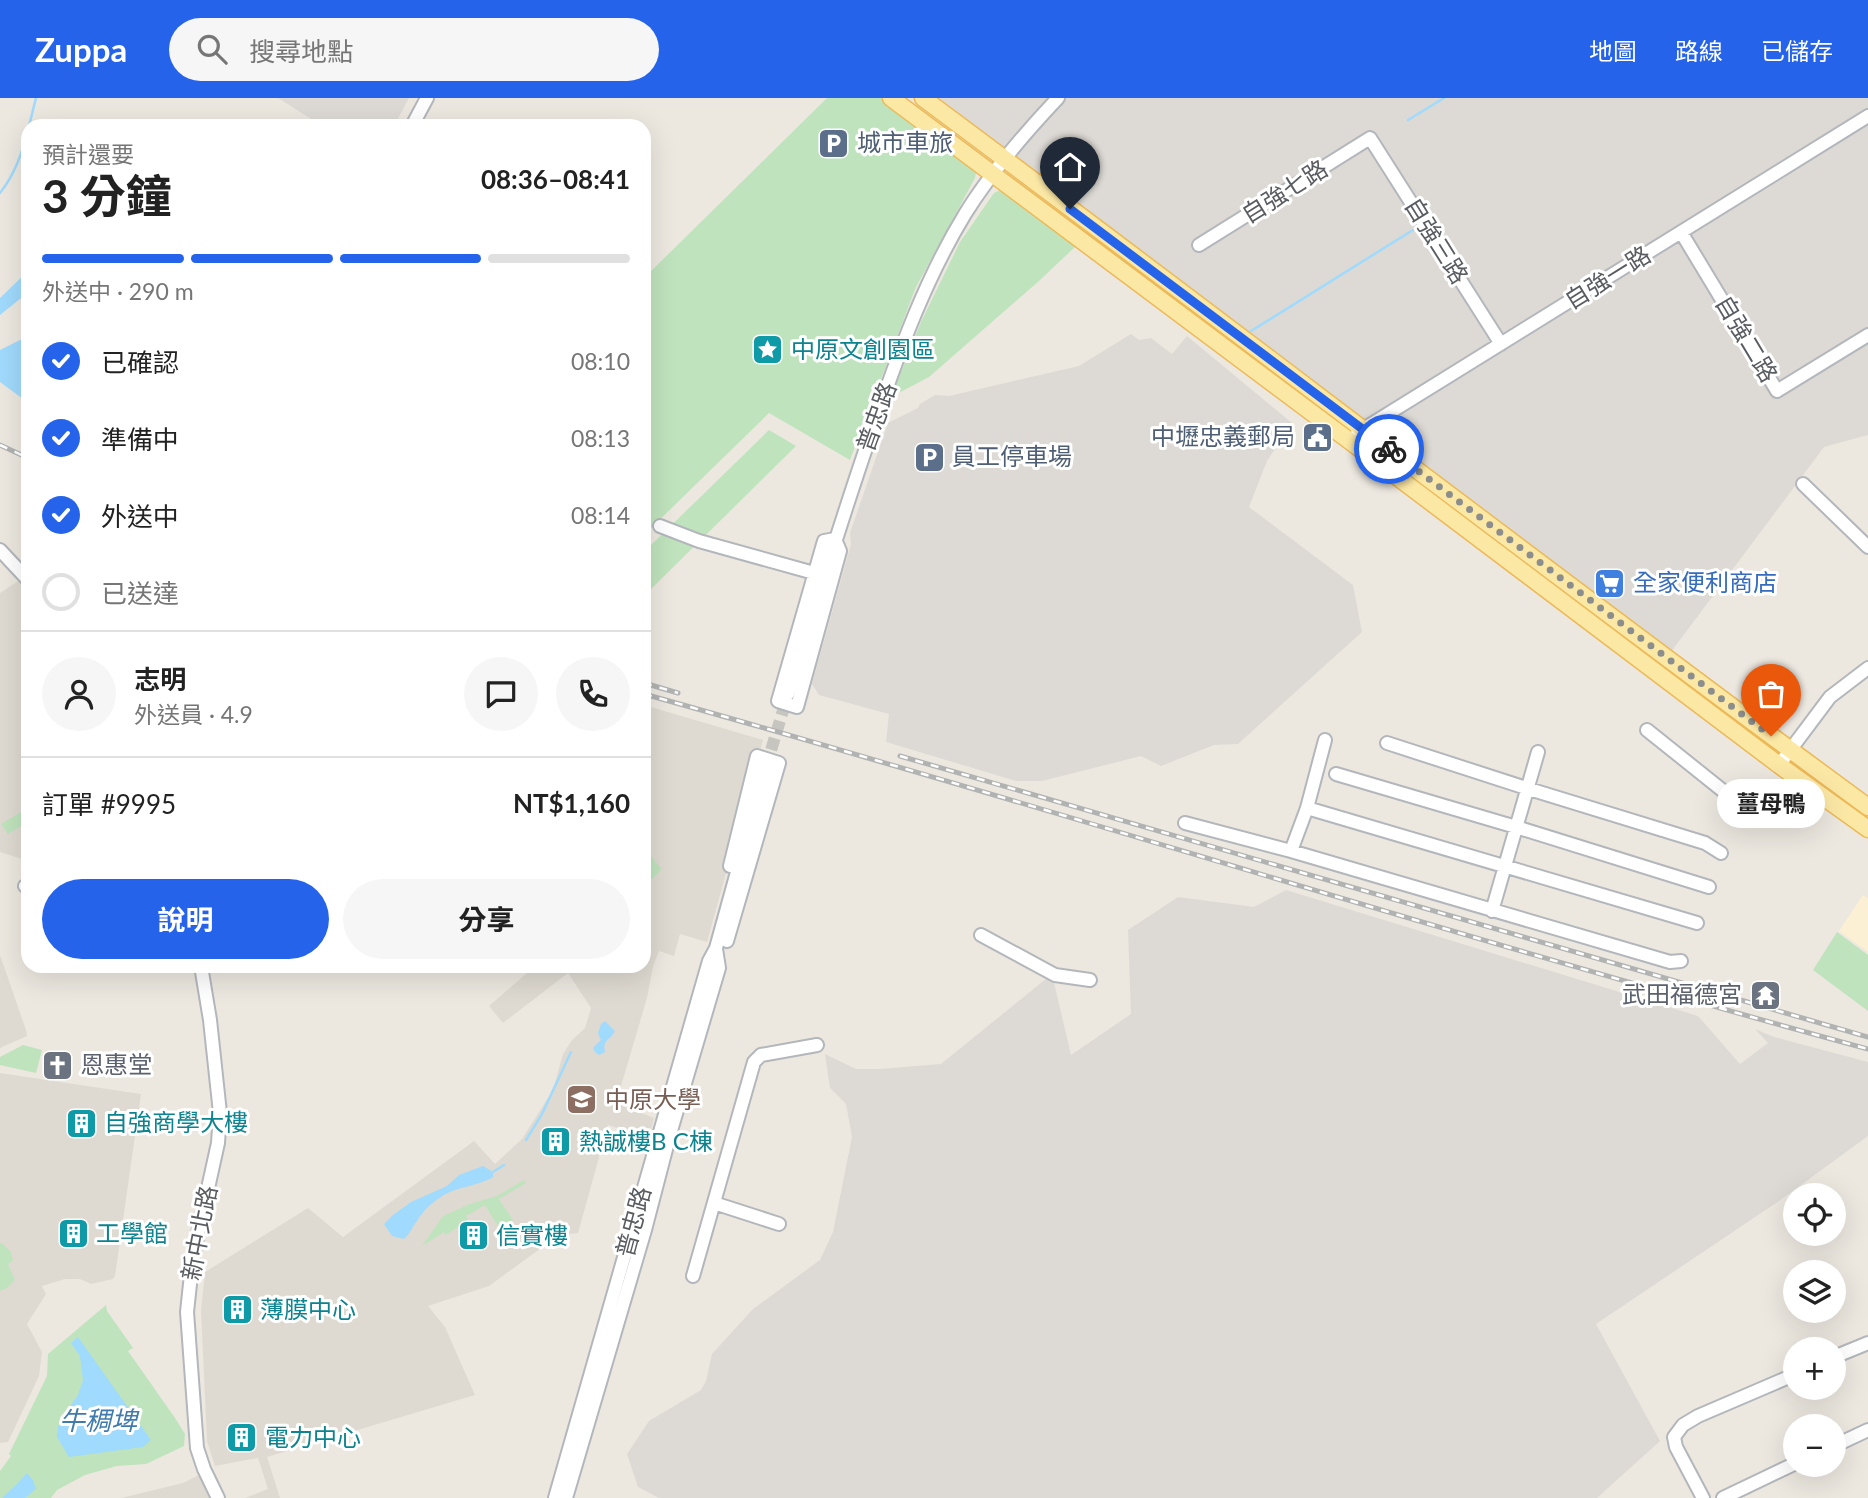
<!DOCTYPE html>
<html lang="zh-TW">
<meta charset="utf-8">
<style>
body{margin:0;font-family:Lato,"Noto Sans TC",sans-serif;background:#f6f6f6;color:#222;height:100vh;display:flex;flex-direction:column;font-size:26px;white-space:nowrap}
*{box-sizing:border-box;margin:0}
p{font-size:23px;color:#767676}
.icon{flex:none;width:38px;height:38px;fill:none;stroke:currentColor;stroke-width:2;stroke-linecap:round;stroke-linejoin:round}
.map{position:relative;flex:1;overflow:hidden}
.side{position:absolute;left:21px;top:21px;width:630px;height:854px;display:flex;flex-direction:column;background:#fff;border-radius:21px;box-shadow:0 7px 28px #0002}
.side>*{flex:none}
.tools{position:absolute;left:1783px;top:1085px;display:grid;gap:14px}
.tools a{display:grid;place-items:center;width:63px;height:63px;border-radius:50%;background:#fff;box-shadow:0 7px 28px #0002;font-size:35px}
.pin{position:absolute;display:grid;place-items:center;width:60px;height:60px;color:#fff;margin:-72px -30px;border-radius:50% 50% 50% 0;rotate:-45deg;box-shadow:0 0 7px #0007}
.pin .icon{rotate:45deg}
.courier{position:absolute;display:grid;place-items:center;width:70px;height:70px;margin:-35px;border:5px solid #2563eb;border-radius:50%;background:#fff;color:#222;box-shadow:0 2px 9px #0007}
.bubble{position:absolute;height:49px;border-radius:24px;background:#fff;box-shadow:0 7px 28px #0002;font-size:23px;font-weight:700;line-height:49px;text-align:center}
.head em{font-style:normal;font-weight:700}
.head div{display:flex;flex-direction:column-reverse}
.head{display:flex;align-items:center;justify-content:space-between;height:119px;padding:0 21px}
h1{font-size:46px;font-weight:700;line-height:52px}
.bar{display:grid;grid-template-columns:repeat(4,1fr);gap:10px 7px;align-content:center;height:84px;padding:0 21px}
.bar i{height:9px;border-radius:5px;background:#e0e0e0}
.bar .selected{background:#2563eb}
.bar p{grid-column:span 4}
.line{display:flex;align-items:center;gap:18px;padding:0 21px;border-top:2px solid #e0e0e0}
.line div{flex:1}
.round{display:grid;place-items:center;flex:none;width:74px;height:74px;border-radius:37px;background:#f6f6f6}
ol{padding:0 21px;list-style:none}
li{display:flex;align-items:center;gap:21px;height:77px}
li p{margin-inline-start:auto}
li .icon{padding:7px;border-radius:50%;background:#2563eb;color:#fff;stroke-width:4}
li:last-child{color:#767676}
li i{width:38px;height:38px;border:4px solid #e0e0e0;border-radius:50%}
.primary-button{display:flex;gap:14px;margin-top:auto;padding:14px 21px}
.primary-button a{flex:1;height:80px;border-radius:42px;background:#2563eb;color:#fff;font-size:28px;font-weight:700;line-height:80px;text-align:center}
.primary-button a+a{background:#f6f6f6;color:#222}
header{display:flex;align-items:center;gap:42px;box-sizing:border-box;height:98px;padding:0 35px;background:#2563eb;color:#fff}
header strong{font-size:33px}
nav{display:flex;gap:38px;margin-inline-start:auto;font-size:24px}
.search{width:490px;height:63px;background:#f6f6f6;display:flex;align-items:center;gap:18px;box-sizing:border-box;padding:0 24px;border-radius:38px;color:#767676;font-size:26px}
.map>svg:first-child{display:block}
.commercial{fill:#fcf0d4}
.industrial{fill:#dddad5}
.education{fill:#dedad1}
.green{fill:#bfe3bd}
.water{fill:#a0dafc}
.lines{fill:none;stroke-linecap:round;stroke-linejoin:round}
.stream{stroke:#a0dafc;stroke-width:2.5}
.minor-tunnel{stroke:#c7c5c0;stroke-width:12;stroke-dasharray:12 6;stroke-linecap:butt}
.minor-casing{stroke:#b3b7bb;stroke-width:16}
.major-casing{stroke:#ecb959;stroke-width:19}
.minor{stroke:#fff;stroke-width:12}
.major{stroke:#fce8a5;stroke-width:16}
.rail-casing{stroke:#b1b2b2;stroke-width:5}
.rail{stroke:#fff;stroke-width:2.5;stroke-dasharray:8;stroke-linecap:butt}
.done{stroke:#8c8e8d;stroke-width:7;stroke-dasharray:0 12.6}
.route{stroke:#2563eb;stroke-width:9}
.labels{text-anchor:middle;stroke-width:6;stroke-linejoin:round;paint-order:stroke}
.service-label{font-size:24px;fill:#4e5e75;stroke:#fff;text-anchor:start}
.street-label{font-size:24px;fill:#595d61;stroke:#fff}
.culture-label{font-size:24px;fill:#0d838f;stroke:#fff;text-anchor:start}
.shop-label{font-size:24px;fill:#366cbe;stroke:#fff;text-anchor:start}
.worship-label{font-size:24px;fill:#5b616d;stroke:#fff;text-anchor:end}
.education-label{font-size:24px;fill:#785e54;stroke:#fff;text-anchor:start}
.water-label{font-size:26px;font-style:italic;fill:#3f7bad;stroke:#fff}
</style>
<header>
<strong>Zuppa</strong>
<div class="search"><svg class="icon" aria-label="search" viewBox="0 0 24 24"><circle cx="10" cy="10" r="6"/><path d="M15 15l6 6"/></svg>搜尋地點</div>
<nav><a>地圖</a><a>路線</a><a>已儲存</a></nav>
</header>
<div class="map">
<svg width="1868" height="1400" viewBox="0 0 1868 1400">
<rect width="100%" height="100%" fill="#ece8e0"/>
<path class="commercial" d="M1863 797 1868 801V854L1839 833Z"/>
<path class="industrial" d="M278 0H409L394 28H322Z
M939 0H1868V337L1824 349 1671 554Z
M1131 236 1139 242 1151 240 1172 256 1187 238 1292 325 1267 363 1249 409 1353 487 1362 534 1238 646 1214 647 1161 668 1141 658 1042 683H1016L886 644 889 616 819 597 812 586 851 446 850 435 888 325 918 310 920 306 935 297 949 298 1079 268Z
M1286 792 1698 918 1740 966 1768 945 1755 931 1774 939 1868 964V1038L1779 1103 1596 1226 1660 1343 1597 1400H659L638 1389 627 1356 649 1323 701 1292 706 1283 712 1256 753 1211 820 1162 833 1134 852 1039 846 1006 830 990 825 956 856 971H879L941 966 1052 876 1071 957 1131 916 1128 832 1178 799 1254 809Z"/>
<path class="education" d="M20 482 28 495V763L0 754V495Z
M644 607 763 642 707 844 680 836 674 858 659 853 653 869 647 900 616 1005 654 1020 649 1040 608 1027 578 1135 559 1137 489 1188 428 1208 445 1229 475 1297 267 1359 280 1400H245L268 1391 258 1360 215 1368 207 1343 201 1213 205 1174 308 1110 343 1139 474 1043 495 1066 522 1041 553 992 563 956 572 942 585 930 591 910 568 875 503 925 489 908 535 868H644Z
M0 857 26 932 27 938 0 950Z
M0 975 141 996 115 1178 113 1181 91 1186 80 1181H65L42 1188 46 1196 27 1226 42 1254 39 1278 8 1344 0 1345Z
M201 1376 213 1400H121L183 1385Z"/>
<path class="green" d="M827 0H884L974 70 976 75 975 80 916 189 850 362 769 315 644 437V180Z
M998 93 1003 94 1076 148 1039 183 929 279 891 299 921 224 960 144 994 95Z
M769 332 796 348 644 498V454Z
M28 710V724L8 736 1 726Z
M648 755 662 771 644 789V759Z
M1837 834 1868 857V913L1813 872Z
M23 947 42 952 36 975 0 967V959Z
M524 1082 526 1085 499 1101 513 1122 499 1130 485 1107 466 1118 468 1122 446 1137 444 1134 422 1148 443 1118 470 1106 497 1098Z
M0 1145H2L11 1154 13 1163 8 1166 15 1182 7 1190 0 1193Z
M106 1207 107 1213 133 1250 128 1253 175 1320 185 1336 184 1348 146 1366 117 1368 85 1377 57 1392 51 1400H0V1373L11 1358 9 1356 47 1278 48 1256Z"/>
<path class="water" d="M28 173V197H25L0 217V200Z
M28 238V311L23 301 0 284V252Z
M605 923 615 933C610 943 602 941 605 954L599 957 595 954 593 950 601 942 598 935 601 926Z
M483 1068 493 1074V1079C477 1089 456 1088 441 1099 431 1105 423 1113 417 1123 412 1129 410 1136 404 1141L392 1138 384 1126 393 1117 411 1104 447 1088 459 1077Z
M78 1239 151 1342 143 1349 69 1359 57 1339 58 1329 63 1318 78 1297 83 1282 80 1258 71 1245Z
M27 1375 33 1382 36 1391 25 1400H2L17 1386Z"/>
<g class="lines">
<path class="stream" d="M1408 22 1444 0
M29 28 36 0
M0 95C15 76 22 55 28 32
M1251 233 1413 132
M526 1042 542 1016 571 954
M493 1074 504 1067"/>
<path class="minor-tunnel" d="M766 669 788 596"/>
<defs>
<path id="minor" d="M412 28 427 0
M1681 134 1777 293 1868 237
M1199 147 1370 40 1501 246
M1357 335 1868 18
M1803 386 1868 449
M660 428 699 443 814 475
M835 441 840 453 797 609 778 603 824 443Z
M0 452 28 482
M788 596C816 504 844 412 876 321 900 251 926 180 965 116 991 74 1024 36 1058 0
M1647 632 1752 716
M1387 645 1526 690 1705 745 1721 755
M1779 667 1830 599 1868 570
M1336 676 1516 729 1709 789
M1307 710 1697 825
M1185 725 1291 753 1670 864 1681 863
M1291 753 1307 710 1325 642
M25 788 28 787
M1492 813 1538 654
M981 837 1055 877 1090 882
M727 843 779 665 757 658 730 768
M201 868 210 922 220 1015 218 1045 193 1158 187 1214 197 1350 204 1371 218 1400
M714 1105 779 1126
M693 1178 754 964 761 957 817 947
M1834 1259 1868 1245
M1834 1348 1868 1332
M555 1400 709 863 716 850 766 669
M566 1400 645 1132 670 1036 719 870 716 851
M1703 1400 1676 1349 1674 1339 1683 1327 1698 1318 1796 1276
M1723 1400 1796 1365"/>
<path id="major" d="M891 0 1347 341 1779 667 1868 731
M923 0C1239 235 1550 476 1868 709"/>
</defs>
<use href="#minor" class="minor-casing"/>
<use href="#major" class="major-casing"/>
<use href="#minor" class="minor"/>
<use href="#major" class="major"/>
<defs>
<path id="rail" d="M0 347 28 360
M644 585 678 595
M644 596C1053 710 1458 840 1868 951
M900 658 1868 939"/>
</defs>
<use href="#rail" class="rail-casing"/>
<use href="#rail" class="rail"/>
</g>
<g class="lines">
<path class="done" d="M1389 351 1771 638"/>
<path class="route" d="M1070 111 1389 351"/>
</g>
<defs>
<symbol id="parking-square" viewBox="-11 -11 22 22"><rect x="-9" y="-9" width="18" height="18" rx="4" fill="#5c6f8a" stroke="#fff"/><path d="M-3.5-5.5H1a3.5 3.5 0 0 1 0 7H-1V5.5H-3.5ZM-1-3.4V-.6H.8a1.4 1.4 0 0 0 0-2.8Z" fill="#fff"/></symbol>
<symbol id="sight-square" viewBox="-11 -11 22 22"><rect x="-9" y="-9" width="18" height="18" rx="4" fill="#0f9aa8" stroke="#fff"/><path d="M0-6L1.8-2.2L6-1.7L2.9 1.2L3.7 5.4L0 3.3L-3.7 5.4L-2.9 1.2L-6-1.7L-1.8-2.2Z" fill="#fff"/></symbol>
<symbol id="civic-square" viewBox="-11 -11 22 22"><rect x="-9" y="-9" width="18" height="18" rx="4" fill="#5c6f8a" stroke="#fff"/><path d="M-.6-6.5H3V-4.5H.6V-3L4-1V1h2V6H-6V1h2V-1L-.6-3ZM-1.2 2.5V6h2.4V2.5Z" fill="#fff"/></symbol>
<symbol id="supermarket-square" viewBox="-11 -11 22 22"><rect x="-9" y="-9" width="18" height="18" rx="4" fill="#3f7fe0" stroke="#fff"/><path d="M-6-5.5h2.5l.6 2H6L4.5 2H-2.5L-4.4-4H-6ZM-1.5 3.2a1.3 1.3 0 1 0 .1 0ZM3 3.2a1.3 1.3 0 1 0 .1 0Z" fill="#fff"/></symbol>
<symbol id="temple-square" viewBox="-11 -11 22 22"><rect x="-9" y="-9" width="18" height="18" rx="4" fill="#6b7280" stroke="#fff"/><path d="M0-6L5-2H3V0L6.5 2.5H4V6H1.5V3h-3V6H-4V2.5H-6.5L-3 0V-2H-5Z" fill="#fff"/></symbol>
<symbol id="church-square" viewBox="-11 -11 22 22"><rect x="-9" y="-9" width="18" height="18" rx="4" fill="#6b7280" stroke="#fff"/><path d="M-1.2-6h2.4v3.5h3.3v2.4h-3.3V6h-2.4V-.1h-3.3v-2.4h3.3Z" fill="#fff"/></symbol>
<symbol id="university-square" viewBox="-11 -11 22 22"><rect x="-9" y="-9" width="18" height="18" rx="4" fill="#8d6e63" stroke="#fff"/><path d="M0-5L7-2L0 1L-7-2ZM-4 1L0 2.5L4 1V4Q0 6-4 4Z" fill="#fff"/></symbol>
<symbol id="building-square" viewBox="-11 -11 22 22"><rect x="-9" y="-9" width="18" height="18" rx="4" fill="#0f9aa8" stroke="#fff"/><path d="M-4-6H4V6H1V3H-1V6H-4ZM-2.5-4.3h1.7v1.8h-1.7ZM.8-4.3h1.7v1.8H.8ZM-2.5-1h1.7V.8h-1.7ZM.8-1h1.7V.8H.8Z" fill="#fff"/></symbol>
</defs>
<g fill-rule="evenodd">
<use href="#parking-square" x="816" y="28" width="35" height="35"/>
<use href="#sight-square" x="750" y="234" width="35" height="35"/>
<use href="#civic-square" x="1300" y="322" width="35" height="35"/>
<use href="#parking-square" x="912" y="342" width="35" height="35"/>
<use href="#supermarket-square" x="1592" y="468" width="35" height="35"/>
<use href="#temple-square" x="1748" y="880" width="35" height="35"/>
<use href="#church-square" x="40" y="950" width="35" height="35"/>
<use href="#university-square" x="564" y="984" width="35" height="35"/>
<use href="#building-square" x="64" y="1008" width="35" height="35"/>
<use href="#building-square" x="538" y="1026" width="35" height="35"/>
<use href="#building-square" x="56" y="1118" width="35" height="35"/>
<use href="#building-square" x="456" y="1120" width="35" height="35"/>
<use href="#building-square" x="220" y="1194" width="35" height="35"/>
<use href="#building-square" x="224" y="1322" width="35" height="35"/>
</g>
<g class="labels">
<g class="service-label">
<text x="857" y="53">城市車旅</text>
<text x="1295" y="347" text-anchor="end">中壢忠義郵局</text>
<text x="952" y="367">員工停車場</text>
</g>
<g class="street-label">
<text transform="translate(1285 94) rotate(-32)" y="8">自強七路</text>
<text transform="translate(1436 143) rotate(58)" y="8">自強三路</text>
<text transform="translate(1608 180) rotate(-32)" y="8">自強一路</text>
<text transform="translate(1746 241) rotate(59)" y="8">自強二路</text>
<text transform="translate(877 319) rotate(-70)" y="8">普忠路</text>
<text transform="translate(634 1124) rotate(-75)" y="8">普忠路</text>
<text transform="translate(200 1135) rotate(-79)" y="8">新中北路</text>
</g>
<g class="culture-label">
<text x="791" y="260">中原文創園區</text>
<text x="104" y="1033">自強商學大樓</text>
<text x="579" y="1052">熱誠樓B C棟</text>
<text x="96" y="1144">工學館</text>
<text x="496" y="1146">信實樓</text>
<text x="260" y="1220">薄膜中心</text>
<text x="265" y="1348">電力中心</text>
</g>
<g class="shop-label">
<text x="1633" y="493">全家便利商店</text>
</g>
<g class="worship-label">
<text x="1742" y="905">武田福德宮</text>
<text x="80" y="975" text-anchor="start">恩惠堂</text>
</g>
<g class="education-label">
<text x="605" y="1010">中原大學</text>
</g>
<g class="water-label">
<text x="98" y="1332">牛稠埤</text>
</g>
</g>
</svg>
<div class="tools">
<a><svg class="icon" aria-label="locate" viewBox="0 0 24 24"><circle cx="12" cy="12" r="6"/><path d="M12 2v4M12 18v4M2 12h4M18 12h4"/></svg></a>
<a><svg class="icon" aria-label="layers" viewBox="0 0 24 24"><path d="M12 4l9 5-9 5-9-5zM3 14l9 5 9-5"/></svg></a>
<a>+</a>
<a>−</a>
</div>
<div class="pin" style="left:1771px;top:638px;background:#ea580c"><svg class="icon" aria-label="bag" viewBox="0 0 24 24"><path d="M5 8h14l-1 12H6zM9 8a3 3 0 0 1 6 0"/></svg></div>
<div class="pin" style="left:1070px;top:111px;background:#1f2937"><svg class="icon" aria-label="home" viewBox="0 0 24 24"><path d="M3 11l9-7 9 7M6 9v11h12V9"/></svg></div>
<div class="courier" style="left:1389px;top:351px"><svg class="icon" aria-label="bike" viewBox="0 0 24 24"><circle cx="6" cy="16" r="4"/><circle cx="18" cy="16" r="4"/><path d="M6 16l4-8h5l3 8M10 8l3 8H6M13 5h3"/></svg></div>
<div class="bubble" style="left:1717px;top:681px;width:108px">薑母鴨</div>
<section class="side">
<div class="head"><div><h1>3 分鐘</h1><p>預計還要</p></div><em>08:36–08:41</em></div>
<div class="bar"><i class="selected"></i><i class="selected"></i><i class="selected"></i><i></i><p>外送中 · 290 m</p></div>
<ol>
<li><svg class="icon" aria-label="check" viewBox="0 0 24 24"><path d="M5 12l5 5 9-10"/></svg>已確認<p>08:10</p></li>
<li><svg class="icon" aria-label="check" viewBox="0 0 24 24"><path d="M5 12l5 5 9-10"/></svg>準備中<p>08:13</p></li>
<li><svg class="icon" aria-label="check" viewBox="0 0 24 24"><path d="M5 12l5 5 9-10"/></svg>外送中<p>08:14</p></li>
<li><i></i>已送達</li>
</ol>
<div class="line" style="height:126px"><a class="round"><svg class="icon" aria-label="person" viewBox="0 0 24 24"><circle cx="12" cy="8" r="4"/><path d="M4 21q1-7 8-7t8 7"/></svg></a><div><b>志明</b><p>外送員 · 4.9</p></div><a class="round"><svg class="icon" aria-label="chat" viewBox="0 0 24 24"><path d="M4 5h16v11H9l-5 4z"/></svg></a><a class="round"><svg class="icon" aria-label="phone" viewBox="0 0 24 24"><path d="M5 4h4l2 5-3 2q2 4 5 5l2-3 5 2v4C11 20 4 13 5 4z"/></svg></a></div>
<div class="line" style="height:91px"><div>訂單 #9995</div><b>NT$1,160</b></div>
<div class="primary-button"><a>說明</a><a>分享</a></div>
</section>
</div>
